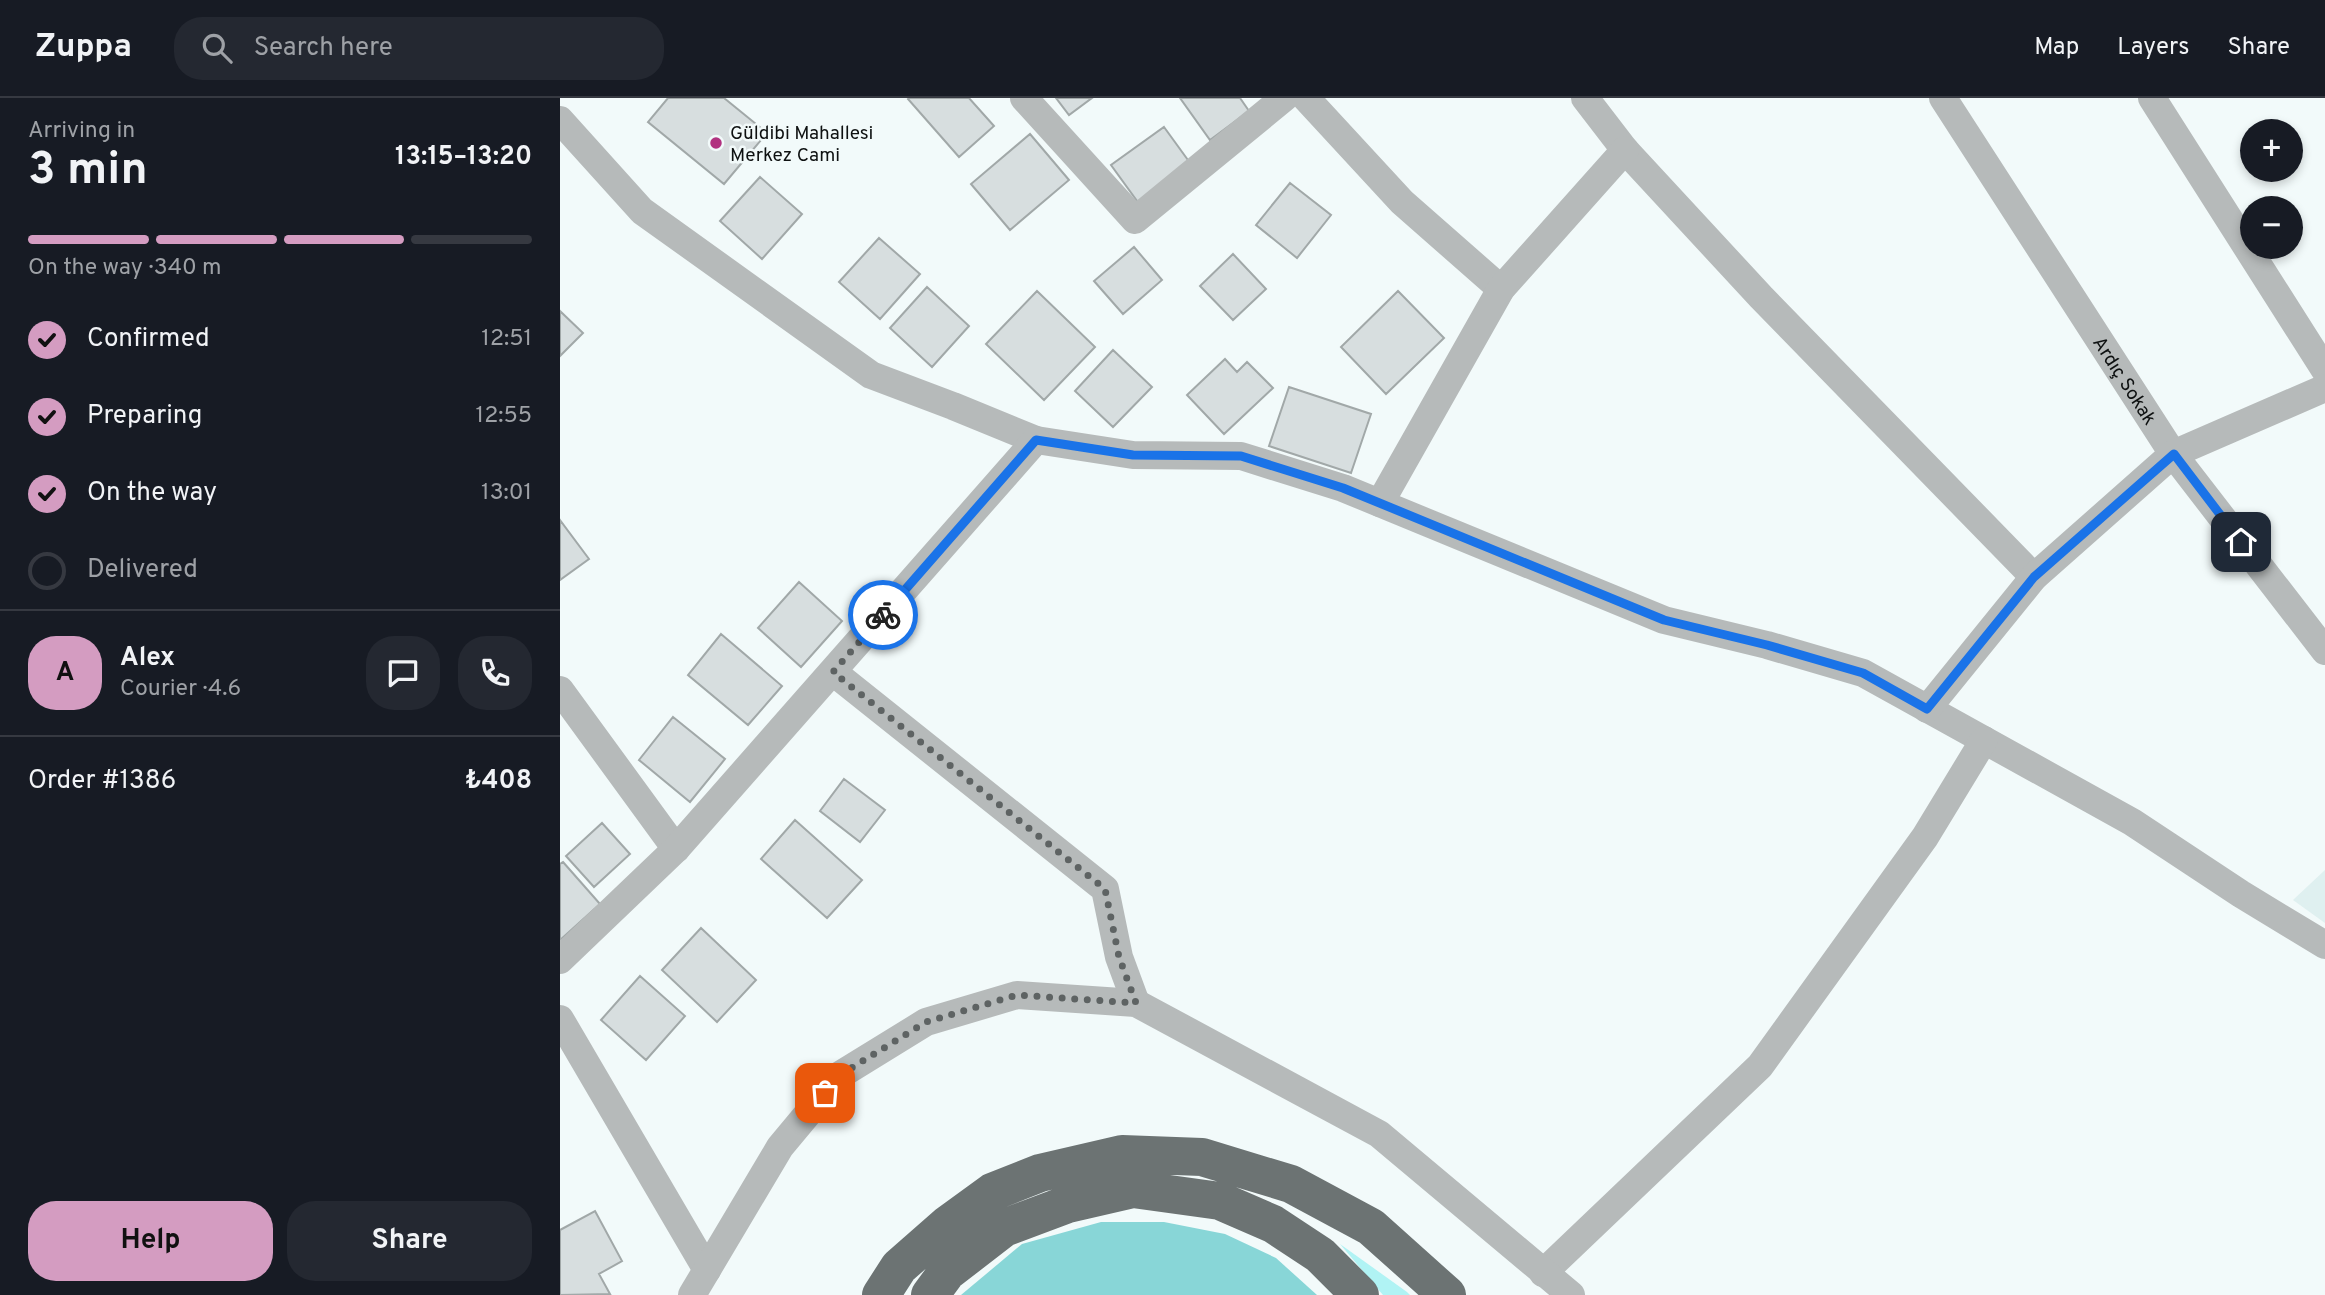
<!DOCTYPE html>
<meta charset="utf-8">
<style>
body{margin:0;font-family:Overpass,sans-serif;background:#242831;color:#f1f3f6;height:100vh;display:flex;flex-direction:column;font-size:26px;white-space:nowrap}
*{box-sizing:border-box;margin:0}
p{font-size:23px;color:#9ea1a6}
.icon{flex:none;width:38px;height:38px;fill:none;stroke:currentColor;stroke-width:2;stroke-linecap:round;stroke-linejoin:round}
.map{position:relative;flex:1;overflow:hidden}
.panel{display:flex;flex-direction:column;background:#171b24;width:560px}
.panel>*{flex:none}
.buttons{position:absolute;left:1680px;top:21px;display:grid;gap:14px}
.buttons a{display:grid;place-items:center;width:63px;height:63px;border-radius:50%;background:#171b24;box-shadow:0 4px 10px #0003;font-size:35px}
.pin{position:absolute;display:grid;place-items:center;width:60px;height:60px;color:#fff;margin:-30px;border-radius:14px;box-shadow:0 4px 10px #0006}
.courier{position:absolute;display:grid;place-items:center;width:70px;height:70px;margin:-35px;border:5px solid #1a73e8;border-radius:50%;background:#fff;color:#222;box-shadow:0 2px 9px #0007}
.headline em{font-style:normal;font-weight:700}
.headline div{display:flex;flex-direction:column-reverse}
.headline{display:flex;align-items:center;justify-content:space-between;height:119px;padding:0 28px}
h1{font-size:46px;font-weight:700;line-height:52px}
.bar{display:grid;grid-template-columns:repeat(4,1fr);gap:10px 7px;align-content:center;height:84px;padding:0 28px}
.bar i{height:9px;border-radius:5px;background:#363941}
.bar .active{background:#d49cc1}
.bar p{grid-column:span 4}
.line{display:flex;align-items:center;gap:18px;padding:0 28px;border-top:2px solid #363941}
.line div{flex:1}
.round{display:grid;place-items:center;flex:none;width:74px;height:74px;border-radius:28px;background:#242831}
ol{padding:0 28px;list-style:none}
li{display:flex;align-items:center;gap:21px;height:77px}
li p{margin-inline-start:auto}
li .icon{padding:7px;border-radius:50%;background:#d49cc1;color:#111;stroke-width:4}
li:last-child{color:#9ea1a6}
li i{width:38px;height:38px;border:4px solid #363941;border-radius:50%}
.primary-button{display:flex;gap:14px;margin-top:auto;padding:14px 28px}
.primary-button a{flex:1;height:80px;border-radius:28px;background:#d49cc1;color:#111;font-size:28px;font-weight:700;line-height:80px;text-align:center}
.primary-button a+a{background:#242831;color:#f1f3f6}
header{display:flex;align-items:center;gap:42px;box-sizing:border-box;height:98px;padding:0 35px;background:#171b24;border-bottom:2px solid #363941}
header strong{font-size:33px}
nav{display:flex;gap:38px;margin-inline-start:auto;font-size:24px}
.search{width:490px;height:63px;background:#242831;display:flex;align-items:center;gap:18px;box-sizing:border-box;padding:0 24px;border-radius:28px;color:#9ea1a6;font-size:26px}
main{display:flex;flex:1;min-height:0}
.map>svg:first-child{display:block}
.built{fill:#dff0f0}
.green{fill:#b0f3f4}
.forest{fill:#88d6d7}
.building{fill:#d7dedf;stroke:#a1a8a8;stroke-width:2}
.lines{fill:none;stroke-linecap:round;stroke-linejoin:round}
.street{stroke:#b6baba;stroke-width:28}
.highway{stroke:#6c7373;stroke-width:38}
.done{stroke:#5e6363;stroke-width:7;stroke-dasharray:0 12.6}
.route{stroke:#1a73e8;stroke-width:9}
.poi-dot{fill:#b13280;stroke:#f2fafa;stroke-width:2.5}
.labels{text-anchor:middle;stroke-width:5;stroke-linejoin:round;paint-order:stroke}
.poi-label{font-size:19px;fill:#0e1111;stroke:#f2fafa;text-anchor:start}
.street-label{font-size:19px;fill:#0e1111;stroke:#f2fafa}
</style>
<header>
<strong>Zuppa</strong>
<div class="search"><svg class="icon" aria-label="search" viewBox="0 0 24 24"><circle cx="10" cy="10" r="6"/><path d="M15 15l6 6"/></svg>Search here</div>
<nav><a>Map</a><a>Layers</a><a>Share</a></nav>
</header>
<main>
<section class="panel">
<div class="headline"><div><h1>3 min</h1><p>Arriving in</p></div><em>13:15–13:20</em></div>
<div class="bar"><i class="active"></i><i class="active"></i><i class="active"></i><i></i><p>On the way · 340 m</p></div>
<ol>
<li><svg class="icon" aria-label="check" viewBox="0 0 24 24"><path d="M5 12l5 5 9-10"/></svg>Confirmed<p>12:51</p></li>
<li><svg class="icon" aria-label="check" viewBox="0 0 24 24"><path d="M5 12l5 5 9-10"/></svg>Preparing<p>12:55</p></li>
<li><svg class="icon" aria-label="check" viewBox="0 0 24 24"><path d="M5 12l5 5 9-10"/></svg>On the way<p>13:01</p></li>
<li><i></i>Delivered</li>
</ol>
<div class="line" style="height:126px"><b class="round" style="background:#d49cc1;color:#111">A</b><div><b>Alex</b><p>Courier · 4.6</p></div><a class="round"><svg class="icon" aria-label="chat" viewBox="0 0 24 24"><path d="M4 5h16v11H9l-5 4z"/></svg></a><a class="round"><svg class="icon" aria-label="phone" viewBox="0 0 24 24"><path d="M5 4h4l2 5-3 2q2 4 5 5l2-3 5 2v4C11 20 4 13 5 4z"/></svg></a></div>
<div class="line" style="height:91px"><div>Order #1386</div><b>₺408</b></div>
<div class="primary-button"><a>Help</a><a>Share</a></div>
</section>
<div class="map">
<svg width="1765" height="1197" viewBox="0 0 1765 1197">
<rect width="100%" height="100%" fill="#f2fafa"/>
<path class="built" d="M1765 772V825L1733 802Z"/>
<path class="green" d="M780 1146 847 1194 850 1197H823Z"/>
<path class="forest" d="M541 1124H604L665 1136 716 1160 757 1197H401L462 1146Z"/>
<path class="building" d="M108 0H164L207 35 164 86 88 24Z
M349 0H409L434 28 399 59 348 1Z
M496 0H532L509 17Z
M620 0H680L689 13 650 42Z
M604 29 633 69 580 107 551 67Z
M470 36 509 82 450 132 411 86Z
M200 79 242 116 202 161 160 123Z
M730 85 771 117 737 160 696 127Z
M319 140 360 176 320 221 279 184Z
M574 149 602 182 563 216 534 183Z
M673 156 706 191 673 222 640 188Z
M367 189 409 228 372 269 330 230Z
M477 193 535 249 484 302 426 246Z
M838 193 884 240 826 296 781 249Z
M0 213 23 235 0 258Z
M553 252 592 289 553 329 515 293Z
M665 261 677 274 687 264 713 290 664 336 627 297Z
M729 289 811 316 791 375 709 348Z
M0 422 29 461 0 482Z
M239 484 282 523 241 569 198 530Z
M161 536 222 588 188 627 128 577Z
M113 619 165 661 130 704 79 662Z
M284 681 325 712 300 744 260 713Z
M235 722 302 782 267 820 201 761Z
M42 725 70 756 34 789 6 758Z
M3 764 40 806 0 842V766Z
M141 830 196 882 157 924 102 872Z
M80 878 125 918 86 962 41 922Z
M35 1113 62 1163 39 1176 50 1196 0 1197V1132Z"/>
<g class="lines">
<g class="street">
<path d="M464 0 575 122 724 0"/>
<path d="M746 0 842 104 941 191"/>
<path d="M1025 0 1065 52 1201 199 1474 479"/>
<path id="s1" d="M1383 0 1613 356 1765 553"/>
<path d="M1592 0 1765 272"/>
<path d="M0 22 82 113 311 277 393 308 476 342 573 357 681 358 783 390 1104 522 1207 547 1303 575 1572 724 1681 796 1765 847"/>
<path d="M820 405 941 191 1065 52"/>
<path d="M273 574 545 791 559 859 576 905"/>
<path d="M0 592 116 751"/>
<path d="M1367 611 1474 479 1613 356 1765 290"/>
<path d="M0 862 116 751 476 342"/>
<path d="M0 921 147 1172"/>
<path d="M983 1175 1200 968 1365 739 1424 642"/>
<path d="M132 1197 220 1049 280 977 366 924 457 897 576 905 819 1036 1011 1197"/>
</g>
<path class="highway" d="M321 1197 339 1169 388 1126 432 1094 480 1075 562 1056 642 1059 731 1086 811 1129 887 1197
M370 1197 387 1174 444 1130 508 1106 573 1091 660 1103 713 1126 760 1157 800 1197"/>
</g>
<g class="lines">
<path class="done" d="M265 995 280 977 366 924 457 897 576 905 559 859 545 791 273 574 323 517"/>
<path class="route" d="M323 517 476 342 573 357 681 358 783 390 1104 522 1207 547 1303 575 1367 611 1474 479 1614 356 1681 444"/>
</g>
<circle class="poi-dot" cx="156" cy="45" r="7"/>
<g class="labels">
<g class="poi-label">
<text x="170" y="41">Güldibi Mahallesi<tspan x="170" dy="22">Merkez Cami</tspan></text>
</g>
<g class="street-label">
<text dy="7" stroke="none"><textPath href="#s1" startOffset="336">Ardıç Sokak</textPath></text>
</g>
</g>
</svg>
<div class="buttons">
<a>+</a>
<a>−</a>
</div>
<div class="pin" style="left:265px;top:995px;background:#ea580c"><svg class="icon" aria-label="bag" viewBox="0 0 24 24"><path d="M5 8h14l-1 12H6zM9 8a3 3 0 0 1 6 0"/></svg></div>
<div class="pin" style="left:1681px;top:444px;background:#1f2937"><svg class="icon" aria-label="home" viewBox="0 0 24 24"><path d="M3 11l9-7 9 7M6 9v11h12V9"/></svg></div>
<div class="courier" style="left:323px;top:517px"><svg class="icon" aria-label="bike" viewBox="0 0 24 24"><circle cx="6" cy="16" r="4"/><circle cx="18" cy="16" r="4"/><path d="M6 16l4-8h5l3 8M10 8l3 8H6M13 5h3"/></svg></div>
</div>
</main>
